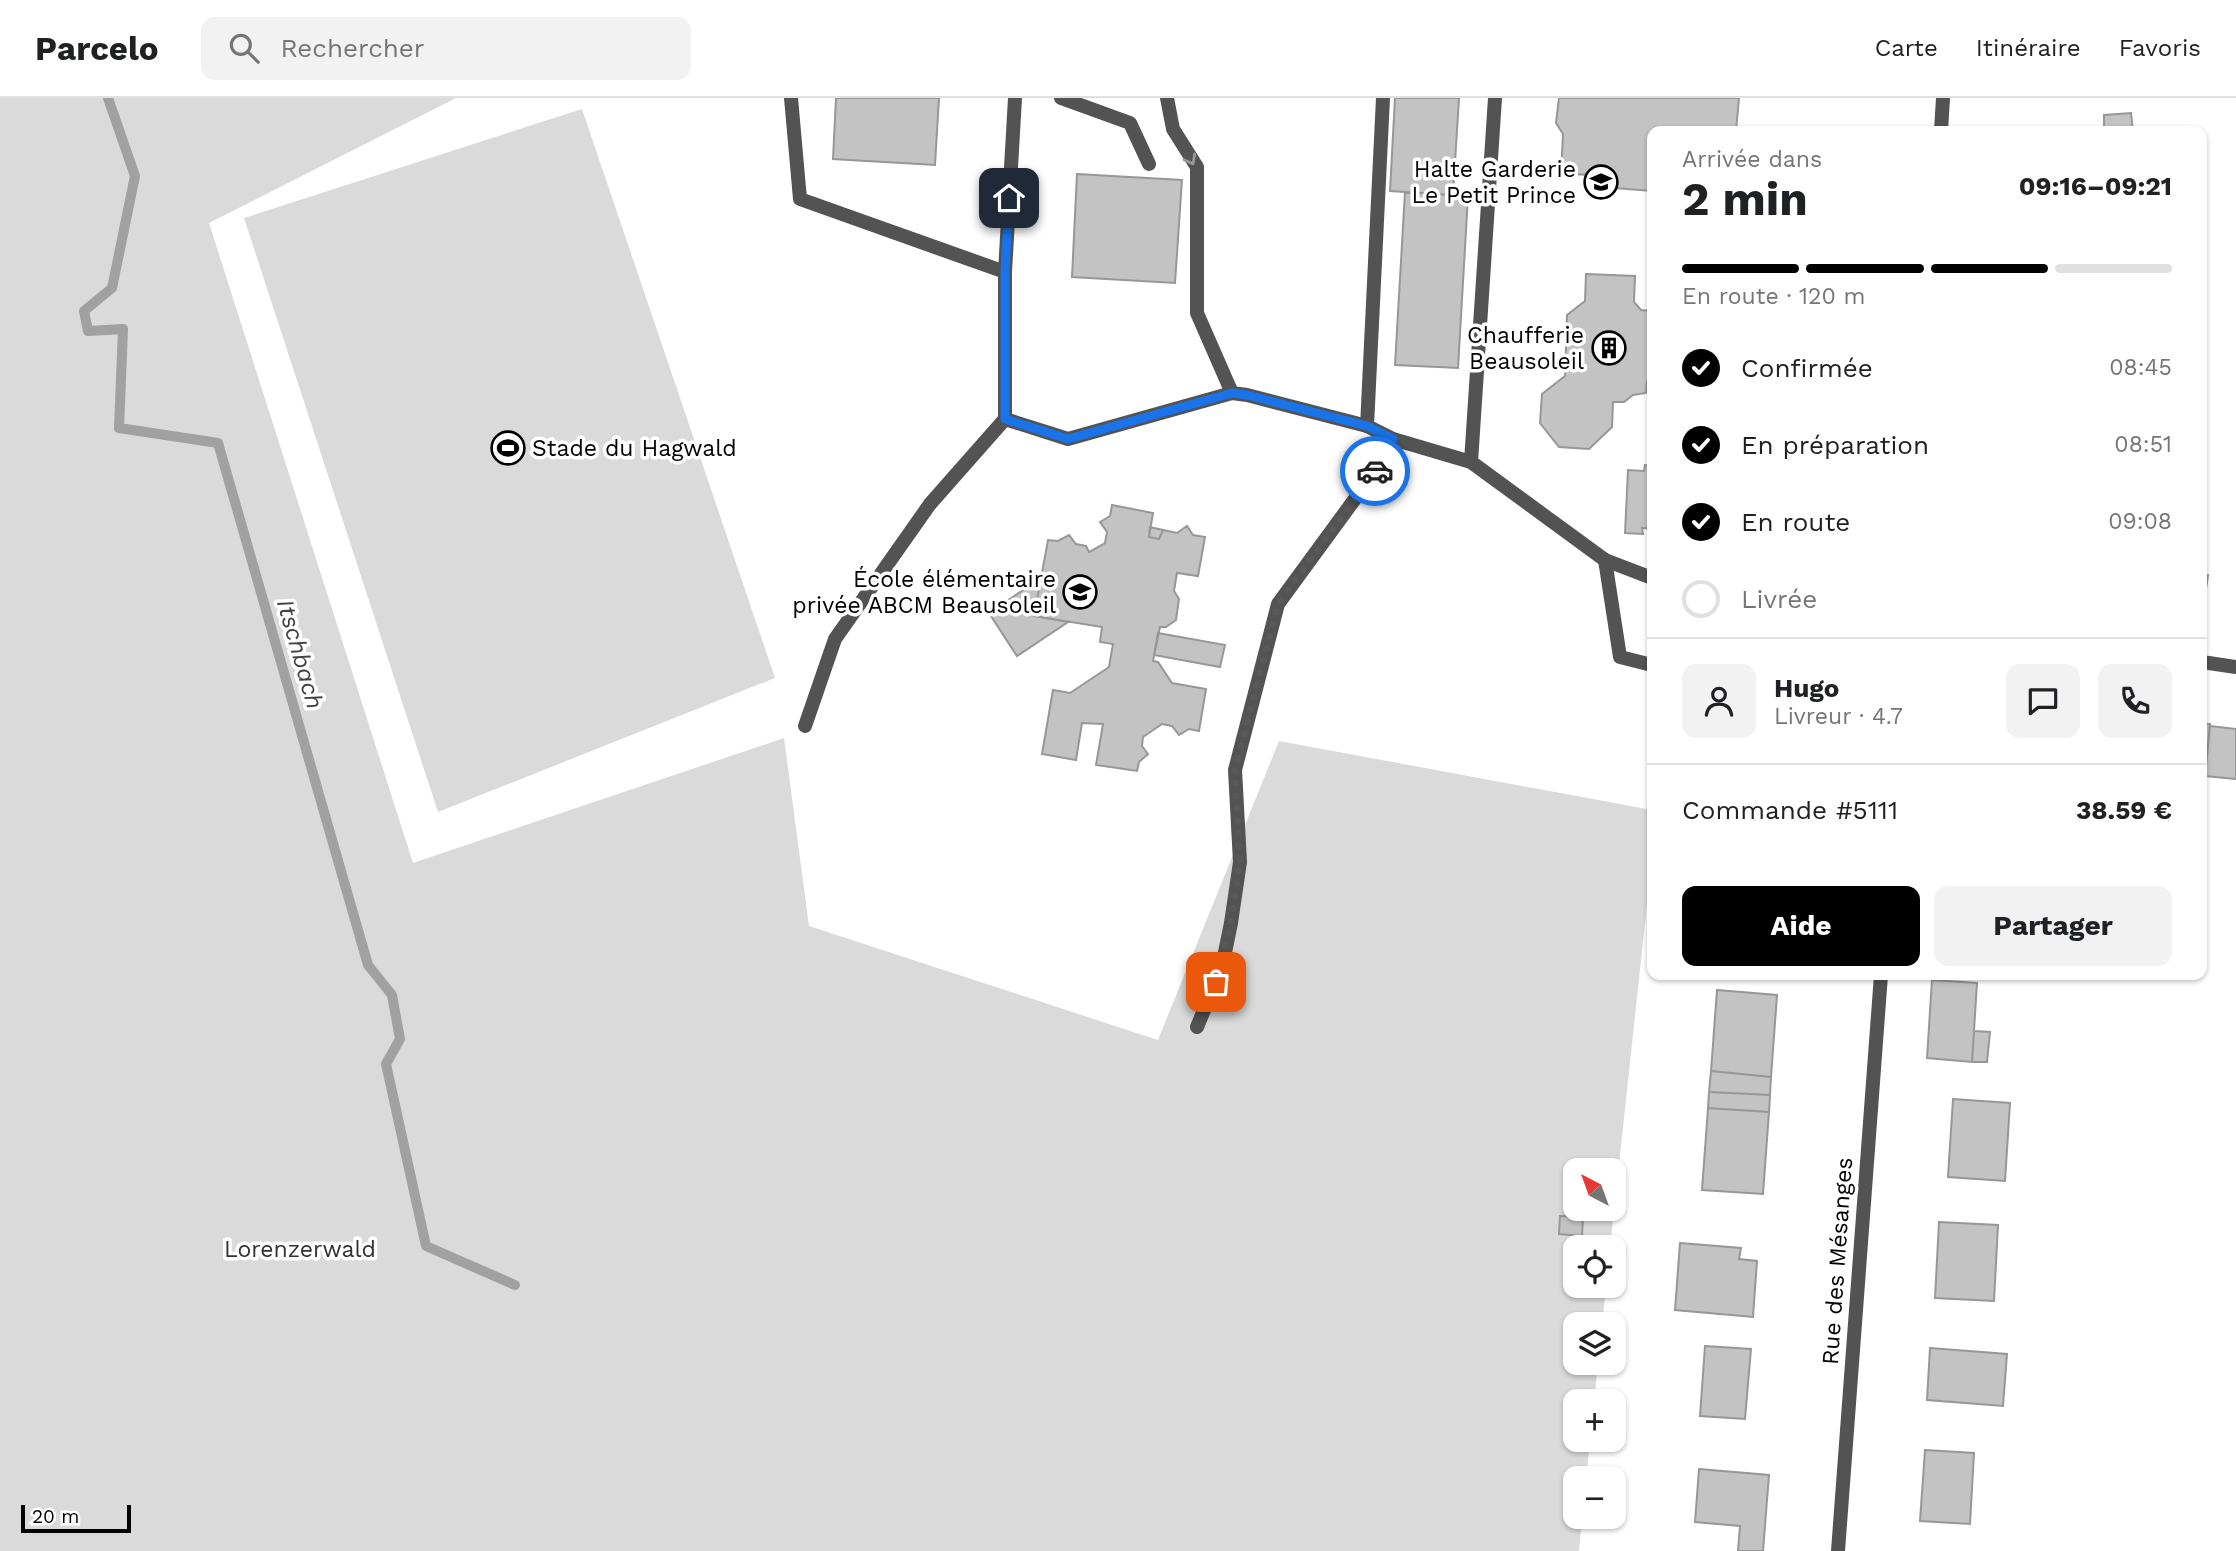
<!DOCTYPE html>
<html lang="fr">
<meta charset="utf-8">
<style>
body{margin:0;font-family:"Work Sans",sans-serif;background:#f2f2f2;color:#202124;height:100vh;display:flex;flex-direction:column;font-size:26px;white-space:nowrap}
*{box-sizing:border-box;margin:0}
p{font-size:23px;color:#757577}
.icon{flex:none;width:38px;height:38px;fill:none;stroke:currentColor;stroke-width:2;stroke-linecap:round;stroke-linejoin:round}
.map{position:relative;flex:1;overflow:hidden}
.details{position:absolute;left:1647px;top:28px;width:560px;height:854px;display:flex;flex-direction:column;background:#fff;border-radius:14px;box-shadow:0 2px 5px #0004}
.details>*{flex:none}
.needle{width:46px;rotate:319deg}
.buttons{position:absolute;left:1563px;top:1060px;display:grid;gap:14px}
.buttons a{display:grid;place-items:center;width:63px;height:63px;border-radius:14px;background:#fff;box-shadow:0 2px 5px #0004;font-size:35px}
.scale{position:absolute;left:21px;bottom:18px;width:110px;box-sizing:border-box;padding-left:7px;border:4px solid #000;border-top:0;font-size:19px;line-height:24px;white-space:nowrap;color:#000;-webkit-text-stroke:5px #fff;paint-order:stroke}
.pin{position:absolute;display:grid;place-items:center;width:60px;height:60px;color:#fff;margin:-30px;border-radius:14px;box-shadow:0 4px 10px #0006}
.courier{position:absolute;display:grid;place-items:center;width:70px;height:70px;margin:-35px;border:5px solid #1a73e8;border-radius:50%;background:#fff;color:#222;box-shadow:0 2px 9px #0007}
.summary em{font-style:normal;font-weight:700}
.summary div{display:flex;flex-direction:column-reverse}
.summary{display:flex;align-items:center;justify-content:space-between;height:119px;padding:0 35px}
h1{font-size:46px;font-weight:700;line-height:52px}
.bar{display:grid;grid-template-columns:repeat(4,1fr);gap:10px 7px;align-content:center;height:84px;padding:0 35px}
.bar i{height:9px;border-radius:5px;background:#e0e0e0}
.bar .on{background:#000}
.bar p{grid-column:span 4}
.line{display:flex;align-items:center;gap:18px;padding:0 35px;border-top:2px solid #e0e0e0}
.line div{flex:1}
.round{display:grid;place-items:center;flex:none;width:74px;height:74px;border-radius:14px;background:#f2f2f2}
ol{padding:0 35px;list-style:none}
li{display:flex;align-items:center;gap:21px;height:77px}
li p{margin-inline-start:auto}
li .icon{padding:7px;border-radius:50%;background:#000;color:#fff;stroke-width:4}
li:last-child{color:#757577}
li i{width:38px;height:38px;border:4px solid #e0e0e0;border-radius:50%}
.button{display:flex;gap:14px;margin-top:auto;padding:14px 35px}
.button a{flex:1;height:80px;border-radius:14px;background:#000;color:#fff;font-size:28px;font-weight:700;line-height:80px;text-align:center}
.button a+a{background:#f2f2f2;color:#202124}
header{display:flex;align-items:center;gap:42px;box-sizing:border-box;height:98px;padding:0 35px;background:#fff;border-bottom:2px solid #e0e0e0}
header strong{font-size:33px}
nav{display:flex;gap:38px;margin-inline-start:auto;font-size:24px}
.search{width:490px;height:63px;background:#f2f2f2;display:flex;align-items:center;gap:18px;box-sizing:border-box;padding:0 24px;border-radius:14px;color:#757577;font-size:26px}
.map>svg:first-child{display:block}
.green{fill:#dadada;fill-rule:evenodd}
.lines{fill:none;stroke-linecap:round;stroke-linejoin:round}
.stream{stroke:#a1a1a1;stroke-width:10}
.building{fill:#c3c3c3;stroke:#979797;stroke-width:2}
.lane{stroke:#535353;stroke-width:14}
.street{stroke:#535353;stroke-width:14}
.oneway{stroke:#989898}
.done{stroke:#595959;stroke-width:7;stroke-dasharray:0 12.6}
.route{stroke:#1a73e8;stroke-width:9}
.labels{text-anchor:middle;stroke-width:7;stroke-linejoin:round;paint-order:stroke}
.poi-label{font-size:23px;fill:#000;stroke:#fff;text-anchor:end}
.park-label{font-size:23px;fill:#313131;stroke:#fff}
.street-label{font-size:23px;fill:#000;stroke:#fff}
.water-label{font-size:24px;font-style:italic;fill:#424242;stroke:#fff}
</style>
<header>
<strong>Parcelo</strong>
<div class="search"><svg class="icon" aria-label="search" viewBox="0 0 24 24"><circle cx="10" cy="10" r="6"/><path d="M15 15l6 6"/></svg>Rechercher</div>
<nav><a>Carte</a><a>Itinéraire</a><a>Favoris</a></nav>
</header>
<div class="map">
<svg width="2236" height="1453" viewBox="0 0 2236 1453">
<rect width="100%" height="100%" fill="#fff"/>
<path class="green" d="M0 0H456L209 125 413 765 784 640 809 828 1158 942 1279 643 1652 712V760L1610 1150H1575V1188H1606L1602 1227H1575V1265H1598L1594 1304H1575V1342H1590L1586 1381H1575V1419H1582L1579 1453H0ZM1575 1073H1614V1111H1575Z
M582 11 775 580 438 714 244 120Z"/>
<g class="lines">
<path class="stream" d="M108 0 135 78 112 190 84 213 88 233 123 231 119 330 218 345 368 867 392 897 400 941 386 966 426 1148 515 1187"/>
</g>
<path class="building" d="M836 0H939L935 67 833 61Z
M1395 0H1459L1453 97 1390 93Z
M1559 0H1739L1736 33H1652V93L1614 90 1601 77 1561 76 1563 36 1556 25Z
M2131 15 2133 33H2104V17Z
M1077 76 1182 82 1175 185 1072 179Z
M1405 94 1468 98 1458 270 1395 267Z
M1586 176 1635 178 1634 204 1641 212 1652 213V280L1647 284 1646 295 1633 297 1624 304H1613L1612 329 1589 351 1559 349 1540 325 1542 296 1565 278 1567 217 1585 203Z
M1645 367 1652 368V431L1642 430 1643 436 1625 435 1628 372 1644 373Z
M1112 407 1153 415 1149 439 1159 441 1163 432 1177 435 1187 428 1193 437 1205 439 1198 478 1177 475 1174 493 1179 501 1176 522 1166 529H1160L1153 563 1158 564 1172 585 1206 591 1199 633 1189 631 1179 637 1172 628 1162 626 1143 639 1142 648 1148 656 1139 664 1137 673 1096 667 1103 626 1082 625 1076 662 1042 656 1053 592 1070 595 1109 569 1113 546 1100 544 1102 529 1034 518 1048 442 1058 443 1069 437 1076 446 1086 448 1089 454 1105 445 1107 434 1100 424 1110 418Z
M1150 429 1163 432 1159 441 1149 439Z
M2202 476 2208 477 2203 513H2202Z
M1041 480 1034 518 1068 524 1017 558 989 515Z
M1158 535 1225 547 1220 569 1154 557Z
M2202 625 2210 626 2205 676 2202 675Z
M2210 628 2236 631V681L2205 678Z
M1932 882 1977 885 1972 964 1927 960Z
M1717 892 1777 897 1771 979 1711 973Z
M1974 933 1990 934 1987 964H1972Z
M1711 973 1771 979 1770 997 1709 994Z
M1709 994 1770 997 1769 1014 1708 1010Z
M1953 1001 2010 1005 2005 1083 1948 1079Z
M1708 1010 1769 1014 1763 1096 1702 1092Z
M1560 1118 1583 1119 1582 1138 1559 1136Z
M1939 1124 1998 1127 1994 1203 1935 1200Z
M1680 1145 1741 1150 1739 1161 1757 1163 1753 1219 1675 1212Z
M1705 1248 1751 1251 1745 1321 1700 1318Z
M1930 1250 2007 1256 2003 1308 1927 1302Z
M1925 1352 1974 1355 1970 1426 1920 1423Z
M1699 1371 1769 1377 1763 1453H1738L1740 1428 1695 1424Z"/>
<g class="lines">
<path class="lane" d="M791 0 800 101 1005 174
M1061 0 1130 25 1149 66
M1367 328 1383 0
M1605 462 1620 559 1652 567
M1197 929 1222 869 1231 825 1240 764 1235 672 1278 506 1371 379 1393 341"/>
<path class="street" d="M1167 0 1173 31 1197 69V215L1232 295
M1941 33 1943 0
M1005 321 1068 341 1232 295 1247 297 1367 328 1393 341 1471 364 1605 462 1652 480
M1005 321V174L1015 0
M1471 364 1495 0
M2202 564 2236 569
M805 628 835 541 930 406 1005 321
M1838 1453 1881 877"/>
</g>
<defs><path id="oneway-chevron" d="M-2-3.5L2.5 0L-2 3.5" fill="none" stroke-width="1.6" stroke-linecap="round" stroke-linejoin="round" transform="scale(1.75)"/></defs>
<use class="oneway" href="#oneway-chevron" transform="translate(1191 62) rotate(62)"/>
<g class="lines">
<path class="done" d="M1216 884 1231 825 1240 764 1235 672 1278 506 1375 373"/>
<path class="route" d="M1009 100 1005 174V321L1068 341 1232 295 1247 297 1367 328 1393 341 1375 373"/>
</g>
<defs>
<symbol id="school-ring" viewBox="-11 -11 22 22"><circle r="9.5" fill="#fff" stroke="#000" stroke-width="1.5"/><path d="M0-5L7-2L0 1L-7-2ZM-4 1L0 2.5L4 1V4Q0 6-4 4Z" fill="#000"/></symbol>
<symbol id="building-ring" viewBox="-11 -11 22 22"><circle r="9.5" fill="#fff" stroke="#000" stroke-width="1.5"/><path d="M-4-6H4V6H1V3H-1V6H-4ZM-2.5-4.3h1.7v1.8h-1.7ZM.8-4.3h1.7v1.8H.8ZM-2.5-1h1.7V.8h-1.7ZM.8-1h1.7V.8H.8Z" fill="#000"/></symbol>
<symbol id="stadium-ring" viewBox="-11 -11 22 22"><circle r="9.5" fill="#fff" stroke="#000" stroke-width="1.5"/><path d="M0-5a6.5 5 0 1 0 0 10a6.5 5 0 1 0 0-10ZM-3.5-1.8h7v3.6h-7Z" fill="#000"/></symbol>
</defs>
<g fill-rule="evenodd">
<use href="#school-ring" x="1582" y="65" width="38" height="38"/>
<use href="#building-ring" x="1590" y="231" width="38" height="38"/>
<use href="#stadium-ring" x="489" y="331" width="38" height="38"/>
<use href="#school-ring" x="1061" y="475" width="38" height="38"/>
</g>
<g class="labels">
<g class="poi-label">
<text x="1576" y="79">Halte Garderie<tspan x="1576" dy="26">Le Petit Prince</tspan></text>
<text x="1584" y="245">Chaufferie<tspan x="1584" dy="26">Beausoleil</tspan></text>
<text x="532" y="358" text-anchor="start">Stade du Hagwald</text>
<text x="1056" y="489">École élémentaire<tspan x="1056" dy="26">privée ABCM Beausoleil</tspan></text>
</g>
<g class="park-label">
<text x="300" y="1159">Lorenzerwald</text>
</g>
<g class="street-label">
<text transform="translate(1837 1163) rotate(-86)" y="8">Rue des Mésanges</text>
</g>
<g class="water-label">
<text transform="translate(300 556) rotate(74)" y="8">Itschbach</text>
</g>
</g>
</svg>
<div class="buttons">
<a><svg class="needle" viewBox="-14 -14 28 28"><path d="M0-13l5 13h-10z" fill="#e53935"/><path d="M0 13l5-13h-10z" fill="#757577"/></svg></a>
<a><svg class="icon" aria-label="locate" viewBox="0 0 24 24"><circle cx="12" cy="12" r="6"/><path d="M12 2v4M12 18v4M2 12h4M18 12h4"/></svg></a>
<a><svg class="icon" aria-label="layers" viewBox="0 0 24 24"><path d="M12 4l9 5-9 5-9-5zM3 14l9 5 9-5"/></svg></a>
<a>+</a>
<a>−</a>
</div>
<div class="scale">20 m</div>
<div class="pin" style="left:1216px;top:884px;background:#ea580c"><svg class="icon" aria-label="bag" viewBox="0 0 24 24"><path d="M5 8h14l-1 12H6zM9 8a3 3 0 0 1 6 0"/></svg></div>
<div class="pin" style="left:1009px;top:100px;background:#1f2937"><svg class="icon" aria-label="home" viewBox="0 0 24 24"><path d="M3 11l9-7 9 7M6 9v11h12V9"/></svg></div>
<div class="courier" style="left:1375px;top:373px"><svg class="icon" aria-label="car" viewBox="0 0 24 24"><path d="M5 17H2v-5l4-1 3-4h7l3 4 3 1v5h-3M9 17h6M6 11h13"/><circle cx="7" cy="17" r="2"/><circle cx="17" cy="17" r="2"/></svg></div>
<section class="details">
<div class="summary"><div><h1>2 min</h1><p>Arrivée dans</p></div><em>09:16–09:21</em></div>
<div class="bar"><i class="on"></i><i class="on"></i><i class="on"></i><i></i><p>En route · 120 m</p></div>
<ol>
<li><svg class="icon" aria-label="check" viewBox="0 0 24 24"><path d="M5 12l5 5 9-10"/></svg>Confirmée<p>08:45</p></li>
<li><svg class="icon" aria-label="check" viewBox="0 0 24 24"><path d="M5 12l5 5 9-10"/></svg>En préparation<p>08:51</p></li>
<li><svg class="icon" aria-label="check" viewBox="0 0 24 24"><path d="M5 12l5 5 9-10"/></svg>En route<p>09:08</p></li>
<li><i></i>Livrée</li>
</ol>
<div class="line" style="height:126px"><a class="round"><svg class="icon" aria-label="person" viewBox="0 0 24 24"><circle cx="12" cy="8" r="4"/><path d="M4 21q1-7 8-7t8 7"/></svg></a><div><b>Hugo</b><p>Livreur · 4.7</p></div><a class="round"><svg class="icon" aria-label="chat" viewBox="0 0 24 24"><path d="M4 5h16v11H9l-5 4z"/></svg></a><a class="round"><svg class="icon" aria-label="phone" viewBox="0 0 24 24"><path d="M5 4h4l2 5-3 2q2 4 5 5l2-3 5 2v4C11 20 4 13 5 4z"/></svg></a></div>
<div class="line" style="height:91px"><div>Commande #5111</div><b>38.59 €</b></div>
<div class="button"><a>Aide</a><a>Partager</a></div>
</section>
</div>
